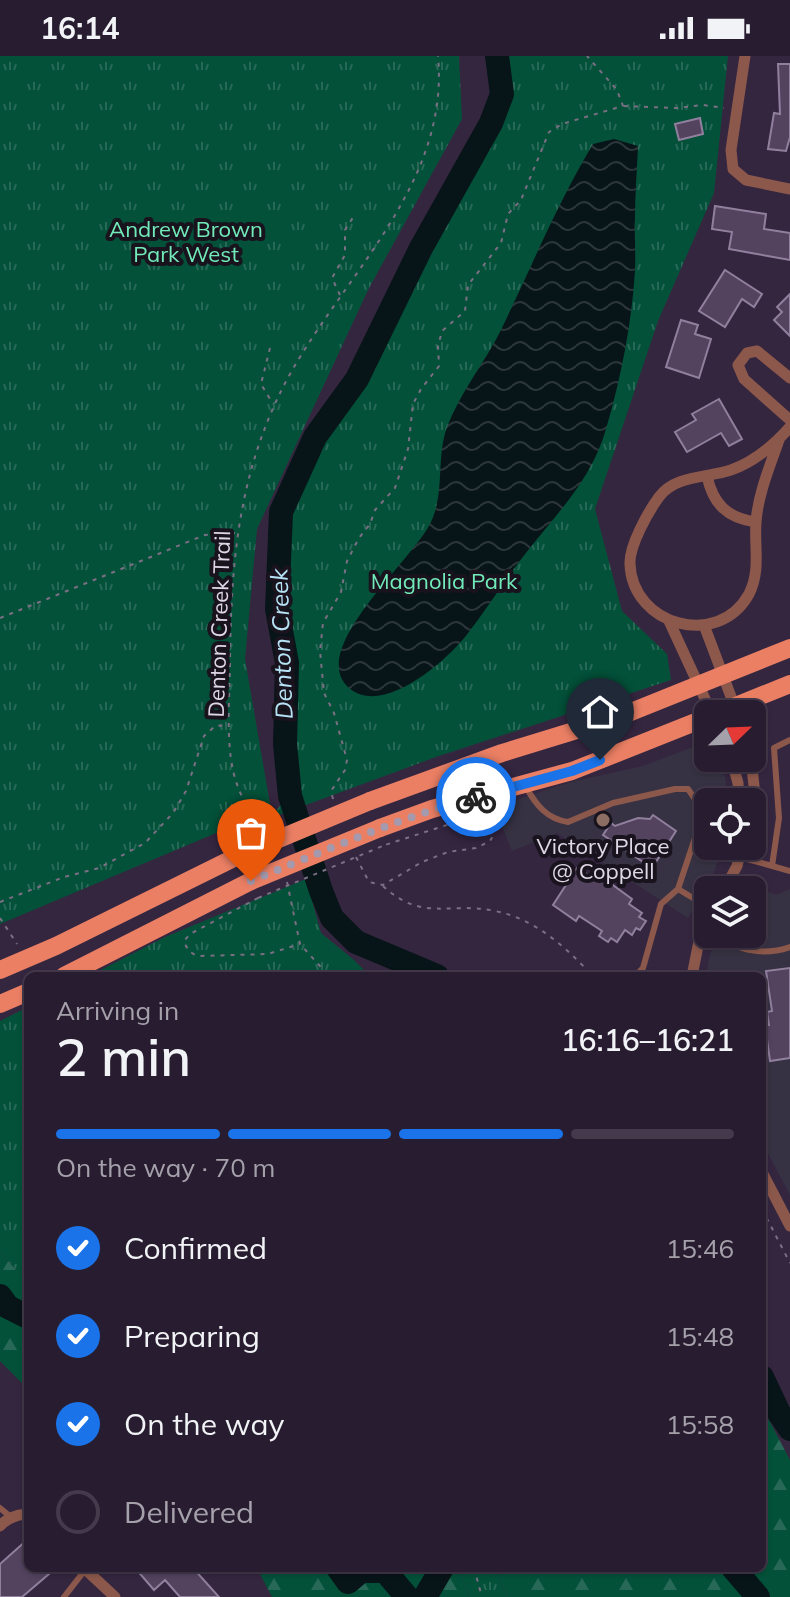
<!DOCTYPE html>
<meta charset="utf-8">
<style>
body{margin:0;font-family:Mulish,sans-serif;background:#302538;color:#f1f3f6;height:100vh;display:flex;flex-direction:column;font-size:30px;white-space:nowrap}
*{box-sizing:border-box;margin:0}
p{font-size:26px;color:#a5a1ab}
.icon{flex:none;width:44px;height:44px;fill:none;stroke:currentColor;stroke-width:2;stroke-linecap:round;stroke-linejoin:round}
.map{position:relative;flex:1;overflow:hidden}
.drawer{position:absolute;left:24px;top:916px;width:742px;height:600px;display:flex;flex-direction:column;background:#281c30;border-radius:12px;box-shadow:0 2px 6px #0004,0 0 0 2px #443a4c}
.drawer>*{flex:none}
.needle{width:52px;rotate:67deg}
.controls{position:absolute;left:694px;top:644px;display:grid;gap:16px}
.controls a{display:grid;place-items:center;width:72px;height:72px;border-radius:12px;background:#281c30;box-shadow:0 2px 6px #0004,0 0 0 2px #443a4c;font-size:40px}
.pin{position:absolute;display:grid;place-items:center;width:68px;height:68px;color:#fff;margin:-82px -34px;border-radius:50% 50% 50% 0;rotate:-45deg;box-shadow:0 0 8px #0007}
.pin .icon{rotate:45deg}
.courier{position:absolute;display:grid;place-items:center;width:80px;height:80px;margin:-40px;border:6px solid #1a73e8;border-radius:50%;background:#fff;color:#222;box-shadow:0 2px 10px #0007}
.summary em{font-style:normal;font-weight:600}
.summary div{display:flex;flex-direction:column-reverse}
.summary{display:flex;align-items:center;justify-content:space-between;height:136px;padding:0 32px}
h1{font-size:52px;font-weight:600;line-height:60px}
.bar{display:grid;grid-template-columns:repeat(4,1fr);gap:12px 8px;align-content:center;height:96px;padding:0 32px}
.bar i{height:10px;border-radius:6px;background:#443a4c}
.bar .selected{background:#1a73e8}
.bar p{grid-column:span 4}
ol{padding:0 32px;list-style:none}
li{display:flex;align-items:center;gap:24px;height:88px}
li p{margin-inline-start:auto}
li .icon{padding:8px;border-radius:50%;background:#1a73e8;color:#fff;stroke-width:4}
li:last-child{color:#a5a1ab}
li i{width:44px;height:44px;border:4px solid #443a4c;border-radius:50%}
.status{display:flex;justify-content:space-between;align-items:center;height:56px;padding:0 40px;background:#281c30;direction:ltr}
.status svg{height:22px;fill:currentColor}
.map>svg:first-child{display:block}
.education{fill:#363243}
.forest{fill:url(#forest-firs)}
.park{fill:url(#park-tufts)}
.water{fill:url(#water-waves)}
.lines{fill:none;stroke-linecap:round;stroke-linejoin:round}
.river{stroke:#071418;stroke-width:24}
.building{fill:#53435f;stroke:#917f9e;stroke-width:2}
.path{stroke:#7b6f84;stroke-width:2;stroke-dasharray:4 6;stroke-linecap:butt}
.lane{stroke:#8c584b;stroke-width:6}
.street{stroke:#8c584b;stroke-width:11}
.primary{stroke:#ea7f64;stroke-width:18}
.path-bridge{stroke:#7b6f84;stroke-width:2;stroke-dasharray:4 6;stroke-linecap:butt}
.primary-bridge{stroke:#ea7f64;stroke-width:18}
.done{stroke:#a499ad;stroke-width:8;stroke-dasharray:0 14.4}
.route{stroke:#1a73e8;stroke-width:10}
.education-dot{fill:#8d6e63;stroke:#19131e;stroke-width:3}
.labels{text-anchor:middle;stroke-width:8;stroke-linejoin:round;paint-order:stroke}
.park-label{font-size:22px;fill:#71ebb9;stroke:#19131e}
.street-label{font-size:22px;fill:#e0d7e7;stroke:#19131e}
.poi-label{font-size:22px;fill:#e0d7e7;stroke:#19131e}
.water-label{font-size:24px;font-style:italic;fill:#b6e3f5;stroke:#19131e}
</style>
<div class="status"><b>16:14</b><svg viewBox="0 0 49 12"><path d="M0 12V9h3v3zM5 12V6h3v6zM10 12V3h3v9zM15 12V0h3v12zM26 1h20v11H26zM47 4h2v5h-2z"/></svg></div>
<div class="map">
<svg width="790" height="1541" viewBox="0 0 790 1541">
<defs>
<pattern id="forest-firs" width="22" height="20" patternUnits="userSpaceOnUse" patternTransform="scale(2)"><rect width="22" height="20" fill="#035139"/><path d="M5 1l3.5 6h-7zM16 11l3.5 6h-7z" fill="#276956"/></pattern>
<pattern id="park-tufts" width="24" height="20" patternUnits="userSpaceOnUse" patternTransform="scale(2)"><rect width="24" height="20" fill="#035139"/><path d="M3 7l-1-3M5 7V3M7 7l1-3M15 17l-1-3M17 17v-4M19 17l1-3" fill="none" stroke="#276956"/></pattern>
<pattern id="water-waves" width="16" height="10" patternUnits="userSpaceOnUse" patternTransform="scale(2)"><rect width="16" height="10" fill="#071418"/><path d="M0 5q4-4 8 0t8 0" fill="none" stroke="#2b353a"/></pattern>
</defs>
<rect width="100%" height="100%" fill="#352640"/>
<path class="education" d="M701 688 708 691V702H718L725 721 728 746H708V790H723L712 822 688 862 557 777 512 795 494 751 571 726 643 710Z
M745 826 776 839 790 833V1139L762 1086V920H706L710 898 718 878H752V834H740Z"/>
<path class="forest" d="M0 1195 20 1219 28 1222V1333L0 1305Z
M762 1351 790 1404V1541H507L496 1512H762Z
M257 1512H459L469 1541H272Z"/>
<path class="park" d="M0 0H459L462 63 368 234 257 473 245 603 271 754 0 868Z
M497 0H728L714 137 658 265 595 453 622 555 667 598 671 624 436 701 268 763 290 739 285 688 287 607 277 553 281 456 315 381 357 323 421 192 491 67 502 38Z
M306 823 321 877 354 904 370 920H89L165 881Z
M28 951V1222L20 1219 0 1195V965Z
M459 1512H496L507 1541H469Z"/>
<path class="water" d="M614 83 638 90C637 114 635 138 635 162 634 179 636 196 635 214 632 266 621 322 606 373 591 426 554 460 522 502 502 528 485 556 465 581 443 608 378 664 346 629 311 589 414 503 431 466 445 436 436 402 447 371 460 337 485 306 501 274 531 212 557 148 593 88Z"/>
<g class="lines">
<path class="river" d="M437 920 356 886 332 862 321 835 290 740 285 688 287 607 277 553 281 456 315 381 357 323 421 192 491 67 502 38 497 0
M0 1240 8 1251 28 1261
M762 1321 779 1357 790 1373
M338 1512 348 1526 361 1515H385L407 1541
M733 1512 758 1541
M425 1541 442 1512"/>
</g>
<path class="building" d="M778 8H790V81L786 95 768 93 774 57 780 58Z
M700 62 703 78 679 84 675 68Z
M715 150 766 158 764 173 790 177V204L729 193 732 176 712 173Z
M725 214 762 238 754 251 742 243 725 271 699 255Z
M790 238V280L774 264 782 256 777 251Z
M681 264 698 269 695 278 711 283 699 322 666 311Z
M719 343 742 383 729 390 721 377 687 396 675 376 696 364 692 358Z
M653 759 676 775 652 812 603 779 611 767 615 770 638 762 650 763Z
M577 812 592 821 595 816 632 843 629 848 642 857 639 861 646 865 640 874 636 872 632 879 625 874 617 886 611 882 608 886 599 880 602 875 579 860 576 865 553 849Z
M790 912V1002L770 1005 765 969H769L767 956 772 955 766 915Z
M28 1483V1512H56L22 1541H0V1508Z
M135 1512H193L219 1541H180L165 1524 154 1534Z"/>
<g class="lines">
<path class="path" d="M624 50 676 52 703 49 724 52
M340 239 332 222 345 199V174L354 160
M270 292 261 328 273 348
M0 562 205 479 235 477
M333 743 331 735 345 714 347 704 334 657 324 637 320 595 323 567 341 536 347 505 359 482 370 468 375 454 395 432 408 393 413 348 421 333 439 310 438 290 442 275 465 255 468 229 501 187 508 158 521 144 549 76 562 68 623 50 617 34 587 0
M263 773C254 760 243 746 238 731 224 696 230 643 230 605 231 515 237 433 274 350 325 234 451 138 438 0
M356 801 369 826 383 829 422 806 448 796 476 792 490 785 493 780C493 770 492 763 484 757L385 789
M287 826 300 888 329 920
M383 830C423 867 450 845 495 855 536 863 565 891 593 920
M258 842 190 878 184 885C187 894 191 898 199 900L268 898 300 888
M0 846 64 821 99 812 145 787 173 757 186 735 204 680 215 670 229 669
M0 862 17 888
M762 1153 790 1207
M474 1512 482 1541"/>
<path class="lane" d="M526 731C536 749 547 763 568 766L613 747 675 733H688L697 746 699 770 678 833 661 848 643 912 635 920
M740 801 790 815
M772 810 779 762 774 692 790 684
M678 833 708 851
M701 875C734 889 755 903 790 891
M0 1452 12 1462
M64 1541 85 1514"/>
<path class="street" d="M745 0 731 94 733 113 746 124 790 133
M790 322 757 295 747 297 738 309 744 323 790 364
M779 384C770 410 758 438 756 466 754 491 761 514 749 538 718 594 632 569 630 508 629 490 648 456 659 441 675 419 707 422 731 414 754 406 774 389 790 371
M707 420C713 448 727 462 756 466
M669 565 712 658
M704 569 736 654
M731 702 738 727 739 746
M751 702 754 730 752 751
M724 834 737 810 742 790
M692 920 701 875 708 863
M762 1116 790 1170
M0 1470C6 1463 19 1457 28 1459
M84 1512 115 1541"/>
<path class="primary" d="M716 658 790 628
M370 745 502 697 616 662 790 592
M380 772 432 753 572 715 708 661
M0 914 56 890 240 799
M64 920 251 825
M0 948 28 936"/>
<path class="path-bridge" d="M258 842 385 789"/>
<path class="primary-bridge" d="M240 799 370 745
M251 825 380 772"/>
</g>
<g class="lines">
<path class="done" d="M251 825C325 795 398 762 476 741"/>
<path class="route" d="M476 741 572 715 600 704"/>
</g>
<circle class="education-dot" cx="603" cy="764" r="8"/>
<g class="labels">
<g class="park-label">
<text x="186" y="181">Andrew Brown<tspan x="186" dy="25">Park West</tspan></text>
<text x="444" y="533">Magnolia Park</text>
</g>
<g class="street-label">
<text transform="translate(219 568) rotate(-88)" y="8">Denton Creek Trail</text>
</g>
<g class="poi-label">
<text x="603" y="798">Victory Place<tspan x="603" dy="25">@ Coppell</tspan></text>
</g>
<g class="water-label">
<text transform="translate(282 588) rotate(-92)" y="8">Denton Creek</text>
</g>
</g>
</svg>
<div class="controls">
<a><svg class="needle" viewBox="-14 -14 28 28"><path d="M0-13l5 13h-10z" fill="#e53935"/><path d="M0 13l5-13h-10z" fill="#a5a1ab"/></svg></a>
<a><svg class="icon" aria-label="locate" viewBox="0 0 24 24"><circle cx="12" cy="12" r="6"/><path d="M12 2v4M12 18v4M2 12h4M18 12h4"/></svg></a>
<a><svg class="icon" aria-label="layers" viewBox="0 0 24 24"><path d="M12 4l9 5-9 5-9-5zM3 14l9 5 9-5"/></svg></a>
</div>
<div class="pin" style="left:251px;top:825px;background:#ea580c"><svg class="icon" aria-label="bag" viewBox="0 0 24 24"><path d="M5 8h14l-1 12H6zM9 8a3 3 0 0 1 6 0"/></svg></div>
<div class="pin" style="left:600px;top:704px;background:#1f2937"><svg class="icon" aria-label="home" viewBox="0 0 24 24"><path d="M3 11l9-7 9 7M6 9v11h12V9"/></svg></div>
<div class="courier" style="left:476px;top:741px"><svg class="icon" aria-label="bike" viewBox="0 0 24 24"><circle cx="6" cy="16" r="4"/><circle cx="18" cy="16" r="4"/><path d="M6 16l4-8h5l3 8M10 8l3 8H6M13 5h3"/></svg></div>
<section class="drawer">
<div class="summary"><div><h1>2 min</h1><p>Arriving in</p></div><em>16:16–16:21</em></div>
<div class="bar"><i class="selected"></i><i class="selected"></i><i class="selected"></i><i></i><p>On the way · 70 m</p></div>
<ol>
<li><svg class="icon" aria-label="check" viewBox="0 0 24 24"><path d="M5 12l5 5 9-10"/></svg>Confirmed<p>15:46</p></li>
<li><svg class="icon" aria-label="check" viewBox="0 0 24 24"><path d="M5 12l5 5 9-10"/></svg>Preparing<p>15:48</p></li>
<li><svg class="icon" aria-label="check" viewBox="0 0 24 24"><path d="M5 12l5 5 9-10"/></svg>On the way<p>15:58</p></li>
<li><i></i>Delivered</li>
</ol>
</section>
</div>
